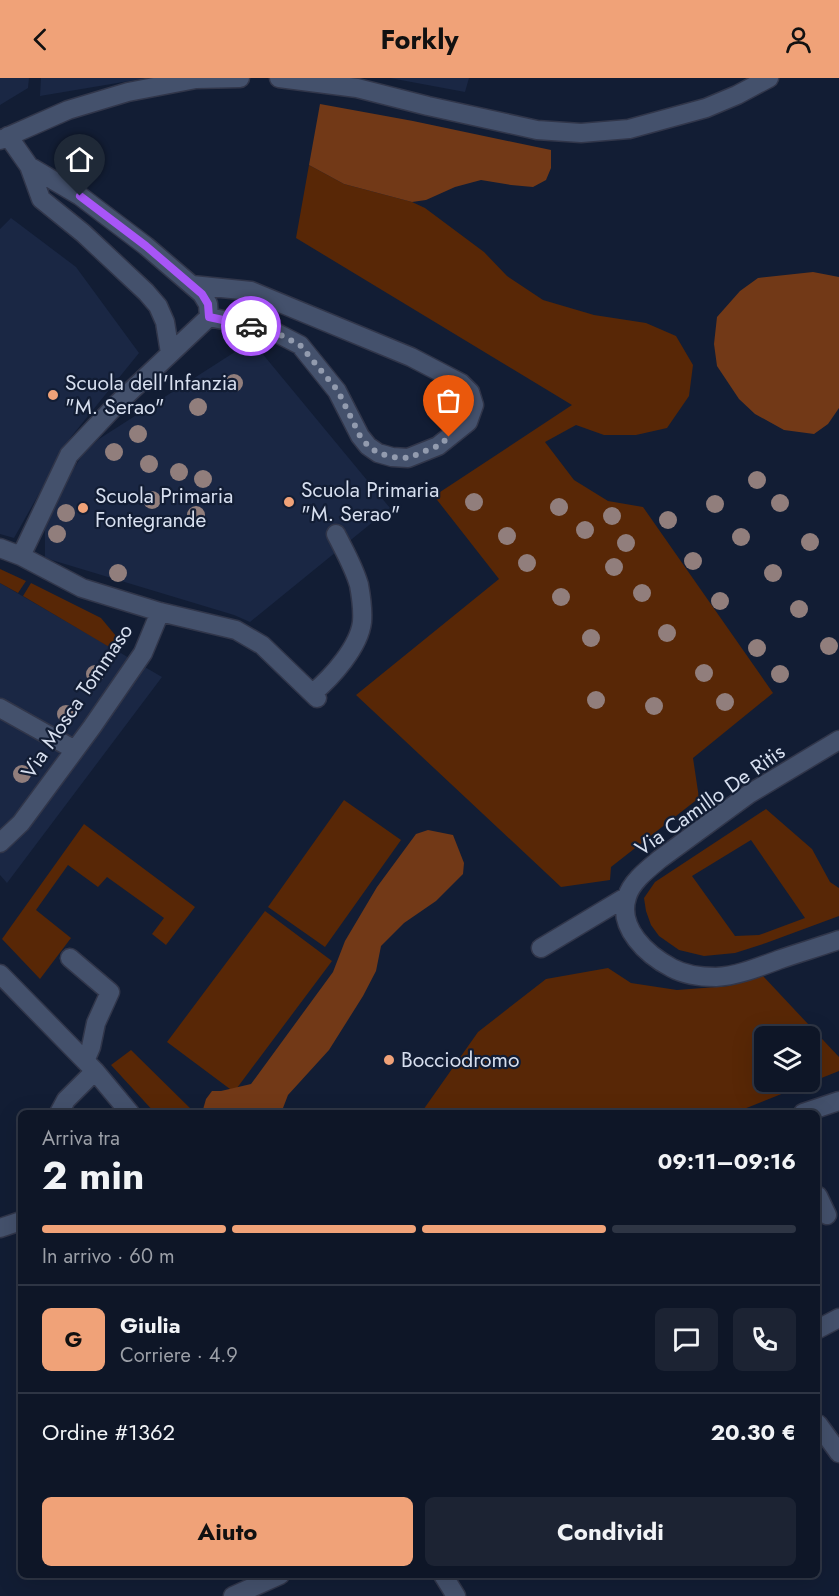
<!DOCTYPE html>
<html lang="it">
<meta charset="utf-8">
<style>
body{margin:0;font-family:Jost,sans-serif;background:#1c2333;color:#f1f3f6;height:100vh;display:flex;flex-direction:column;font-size:22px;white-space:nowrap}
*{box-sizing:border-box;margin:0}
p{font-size:20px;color:#9b9fa7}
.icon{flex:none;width:33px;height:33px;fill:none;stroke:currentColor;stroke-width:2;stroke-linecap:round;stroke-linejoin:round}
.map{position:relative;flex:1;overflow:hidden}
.panel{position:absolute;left:18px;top:1032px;width:802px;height:468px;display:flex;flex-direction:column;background:#0e1627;border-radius:9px;box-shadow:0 6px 24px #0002,0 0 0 2px #2e3544}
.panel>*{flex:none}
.tools{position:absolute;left:754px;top:948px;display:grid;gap:12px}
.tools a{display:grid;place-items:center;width:66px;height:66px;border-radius:9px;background:#0e1627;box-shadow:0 6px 24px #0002,0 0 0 2px #2e3544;font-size:30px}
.pin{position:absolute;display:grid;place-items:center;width:51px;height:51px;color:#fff;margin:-62px -26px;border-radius:50% 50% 50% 0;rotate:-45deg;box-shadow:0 0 6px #0007}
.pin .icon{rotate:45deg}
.courier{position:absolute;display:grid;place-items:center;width:60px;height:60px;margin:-30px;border:4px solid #a855f7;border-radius:50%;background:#fff;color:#222;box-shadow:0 2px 8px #0007}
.head em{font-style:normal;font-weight:700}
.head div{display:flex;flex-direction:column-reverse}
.head{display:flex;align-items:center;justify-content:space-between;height:102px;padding:0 24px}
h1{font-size:39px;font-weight:700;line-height:45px}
.bar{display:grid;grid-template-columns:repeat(4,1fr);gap:9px 6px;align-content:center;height:72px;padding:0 24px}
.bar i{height:8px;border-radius:4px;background:#2e3544}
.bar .active{background:#f0a278}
.bar p{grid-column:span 4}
.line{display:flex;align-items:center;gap:15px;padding:0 24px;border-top:2px solid #2e3544}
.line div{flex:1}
.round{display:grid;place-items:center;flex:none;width:63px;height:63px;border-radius:9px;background:#1c2333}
.cta{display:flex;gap:12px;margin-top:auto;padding:12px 24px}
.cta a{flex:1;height:69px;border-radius:9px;background:#f0a278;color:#111;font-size:24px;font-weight:700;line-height:69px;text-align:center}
.cta a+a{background:#1c2333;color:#f1f3f6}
header{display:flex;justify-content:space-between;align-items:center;height:78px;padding:0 24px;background:#f0a278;color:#111;font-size:27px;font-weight:700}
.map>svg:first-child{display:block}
.built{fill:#1a2744}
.green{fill:#582706;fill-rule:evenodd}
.forest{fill:#723917}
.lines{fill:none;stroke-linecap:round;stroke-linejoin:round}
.minor-casing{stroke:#31364a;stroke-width:21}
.minor{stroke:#44516c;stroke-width:18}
.tree{fill:#917e7c}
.done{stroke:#929bae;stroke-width:6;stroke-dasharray:0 10.8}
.route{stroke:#a855f7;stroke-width:8}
.poi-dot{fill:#f0a278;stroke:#121d34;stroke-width:2}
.labels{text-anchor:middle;stroke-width:4.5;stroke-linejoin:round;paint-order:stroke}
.poi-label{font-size:21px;fill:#d7dfef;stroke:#121d34;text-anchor:start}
.street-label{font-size:21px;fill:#d7dfef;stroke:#121d34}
</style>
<header><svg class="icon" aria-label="back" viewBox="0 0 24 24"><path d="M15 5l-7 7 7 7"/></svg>Forkly<svg class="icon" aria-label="person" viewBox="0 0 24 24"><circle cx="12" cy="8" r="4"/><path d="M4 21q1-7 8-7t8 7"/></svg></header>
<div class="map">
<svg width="839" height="1518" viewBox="0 0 839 1518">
<rect width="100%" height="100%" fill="#121d34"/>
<path class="built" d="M0 0H29L28 10 0 27Z
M41 0H147L40 18Z
M390 0H469L465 14Z
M11 140 76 189 139 275 71 359 14 460 0 456V151Z
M252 263 390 430 250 544 234 537 45 480V437L83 376 99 361Z
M0 505 162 599 7 805 0 797Z"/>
<path class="green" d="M309 87 344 106 412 124 425 130 484 174 507 198 543 222 594 237 646 245 676 258 693 287 689 318 667 350 636 357H604L576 347 545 364 574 402 608 423 643 429 773 615 693 680 699 720 611 789 610 802 561 809 356 617 499 501 434 418 572 327 296 160Z
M0 491 26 503 18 515 0 505Z
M31 505 101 540 116 558V573L23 518Z
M344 722 401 762 325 869 268 829Z
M766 731 812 771 830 804 839 810V838L766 865 735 875 704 878 679 872 659 858 651 847 646 833 644 820 655 804ZM751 762 805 840 759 857 735 858 692 798Z
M84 746 195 829 166 867 152 856 164 840 107 799 98 809 68 787 36 832 71 860 40 901 2 861Z
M265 833 332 883 234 1014 167 964Z
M608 890 631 905 677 912 729 908 763 898 839 979V993L734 1035H421L478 954 546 901ZM765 958H810V1004H765Z
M131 972 195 1035H155L111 987Z"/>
<path class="forest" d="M320 26 413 43 551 72V90L546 102 533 109 511 107 481 102 455 109 426 122 412 124 344 106 309 87Z
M813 194 839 199V330L828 346 814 356 784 352 755 336 739 321 717 288 714 266 717 239 740 213 758 200Z
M428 752 453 757 464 785 463 796 436 823 404 845 381 868 376 893 363 918 329 972 288 1017 283 1030 277 1035H202L206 1021 212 1013H221L251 1006 333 894 345 863 377 809 416 756Z"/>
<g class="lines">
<defs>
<path id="minor" d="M279 0 357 10 428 28 537 52 581 55 629 51 706 30 737 17 769 0
M8 58 29 88 41 121 83 155 146 214 158 228 165 244 170 275
M0 62 68 32 128 14 196 1 240 0
M192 207 251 213 411 279 461 305 470 314 474 327 468 344 438 368 408 380 392 379 378 375 368 368 360 358 337 313 300 267 271 252 209 239
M0 470 21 478 82 510 160 534 236 552 262 567 317 620
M21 478 69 377 116 327 209 239 208 226 202 216 146 168 80 118 29 88
M313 615C332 599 359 569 362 544 363 532 361 518 359 507 354 489 344 472 336 456
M0 630 75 672
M839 662 749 716 660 781C648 791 631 804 627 819 617 850 647 877 672 890 685 897 702 899 716 899 737 898 759 889 778 882 798 875 819 869 839 862
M0 765 21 745 92 649 143 575 160 534
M541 870 626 819
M70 880 110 914 96 945 91 969 85 983
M0 896 95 993 130 1035
M59 1035 66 1022 95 993
M803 1035 839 1023
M818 1118 827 1137
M0 1150 21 1143
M818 1251 839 1240
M818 1346 839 1375
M443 1497 456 1518
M233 1518 280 1497"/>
</defs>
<use href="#minor" class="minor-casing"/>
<use href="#minor" class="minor"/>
</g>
<g class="tree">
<circle cx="234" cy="305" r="9"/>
<circle cx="198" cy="329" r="9"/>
<circle cx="138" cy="356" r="9"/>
<circle cx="114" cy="374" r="9"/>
<circle cx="149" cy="386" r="9"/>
<circle cx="179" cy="394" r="9"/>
<circle cx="203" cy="401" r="9"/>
<circle cx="757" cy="402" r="9"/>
<circle cx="152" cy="422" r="9"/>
<circle cx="474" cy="424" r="9"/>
<circle cx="780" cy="425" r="9"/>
<circle cx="715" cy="426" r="9"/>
<circle cx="559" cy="429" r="9"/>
<circle cx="66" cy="435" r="9"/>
<circle cx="196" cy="437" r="9"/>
<circle cx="612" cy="438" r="9"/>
<circle cx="668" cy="442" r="9"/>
<circle cx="585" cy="452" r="9"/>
<circle cx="57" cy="456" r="9"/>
<circle cx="507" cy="458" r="9"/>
<circle cx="741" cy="459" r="9"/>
<circle cx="810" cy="464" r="9"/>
<circle cx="626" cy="465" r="9"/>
<circle cx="693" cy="483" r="9"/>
<circle cx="527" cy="485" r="9"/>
<circle cx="614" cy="489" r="9"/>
<circle cx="118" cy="495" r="9"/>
<circle cx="773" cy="495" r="9"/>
<circle cx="642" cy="515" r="9"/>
<circle cx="561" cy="519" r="9"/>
<circle cx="720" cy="523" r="9"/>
<circle cx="799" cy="531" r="9"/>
<circle cx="667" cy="555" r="9"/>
<circle cx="591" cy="560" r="9"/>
<circle cx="829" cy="568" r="9"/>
<circle cx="757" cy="570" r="9"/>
<circle cx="704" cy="595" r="9"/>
<circle cx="95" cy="596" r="9"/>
<circle cx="780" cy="596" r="9"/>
<circle cx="596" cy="622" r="9"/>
<circle cx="725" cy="624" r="9"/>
<circle cx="654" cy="628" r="9"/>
<circle cx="66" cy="636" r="9"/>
<circle cx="22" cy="696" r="9"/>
</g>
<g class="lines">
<path class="done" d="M251 248 271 252 300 267 338 313 360 358 368 368 378 375 392 379 408 380 438 368 449 359"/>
<path class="route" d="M80 118 146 168 202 216 208 226 209 239 251 248"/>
</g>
<g class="poi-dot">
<circle cx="53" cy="317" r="6"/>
<circle cx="289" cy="424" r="6"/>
<circle cx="83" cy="430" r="6"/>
<circle cx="389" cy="982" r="6"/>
</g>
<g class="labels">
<g class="poi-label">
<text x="65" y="312">Scuola dell'Infanzia<tspan x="65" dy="24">"M. Serao"</tspan></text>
<text x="301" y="419">Scuola Primaria<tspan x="301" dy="24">"M. Serao"</tspan></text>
<text x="95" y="425">Scuola Primaria<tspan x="95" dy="24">Fontegrande</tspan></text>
<text x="401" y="989">Bocciodromo</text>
</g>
<g class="street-label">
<text transform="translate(77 623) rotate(-56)" y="7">Via Mosca Tommaso</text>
<text transform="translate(710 722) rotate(-35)" y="7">Via Camillo De Ritis</text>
</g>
</g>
</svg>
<div class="tools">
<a><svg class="icon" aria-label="layers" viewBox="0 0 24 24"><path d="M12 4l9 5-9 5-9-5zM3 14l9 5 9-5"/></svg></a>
</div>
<div class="pin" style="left:449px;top:359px;background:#ea580c"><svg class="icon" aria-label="bag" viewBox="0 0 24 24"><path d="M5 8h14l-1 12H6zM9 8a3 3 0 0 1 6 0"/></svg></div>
<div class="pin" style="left:80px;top:118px;background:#1f2937"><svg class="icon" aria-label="home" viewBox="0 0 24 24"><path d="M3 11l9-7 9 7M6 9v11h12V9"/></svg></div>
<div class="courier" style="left:251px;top:248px"><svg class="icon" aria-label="car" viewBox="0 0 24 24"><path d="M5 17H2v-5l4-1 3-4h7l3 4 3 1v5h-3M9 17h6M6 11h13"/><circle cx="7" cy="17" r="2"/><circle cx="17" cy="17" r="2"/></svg></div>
<section class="panel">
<div class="head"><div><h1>2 min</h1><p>Arriva tra</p></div><em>09:11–09:16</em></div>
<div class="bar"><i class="active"></i><i class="active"></i><i class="active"></i><i></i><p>In arrivo · 60 m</p></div>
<div class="line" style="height:108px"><b class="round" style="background:#f0a278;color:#111">G</b><div><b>Giulia</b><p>Corriere · 4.9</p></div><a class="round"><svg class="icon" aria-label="chat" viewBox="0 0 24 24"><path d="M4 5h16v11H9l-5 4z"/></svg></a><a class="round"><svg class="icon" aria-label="phone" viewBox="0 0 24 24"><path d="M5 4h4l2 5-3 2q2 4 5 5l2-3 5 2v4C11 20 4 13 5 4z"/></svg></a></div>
<div class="line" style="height:78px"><div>Ordine #1362</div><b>20.30 €</b></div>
<div class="cta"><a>Aiuto</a><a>Condividi</a></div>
</section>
</div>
